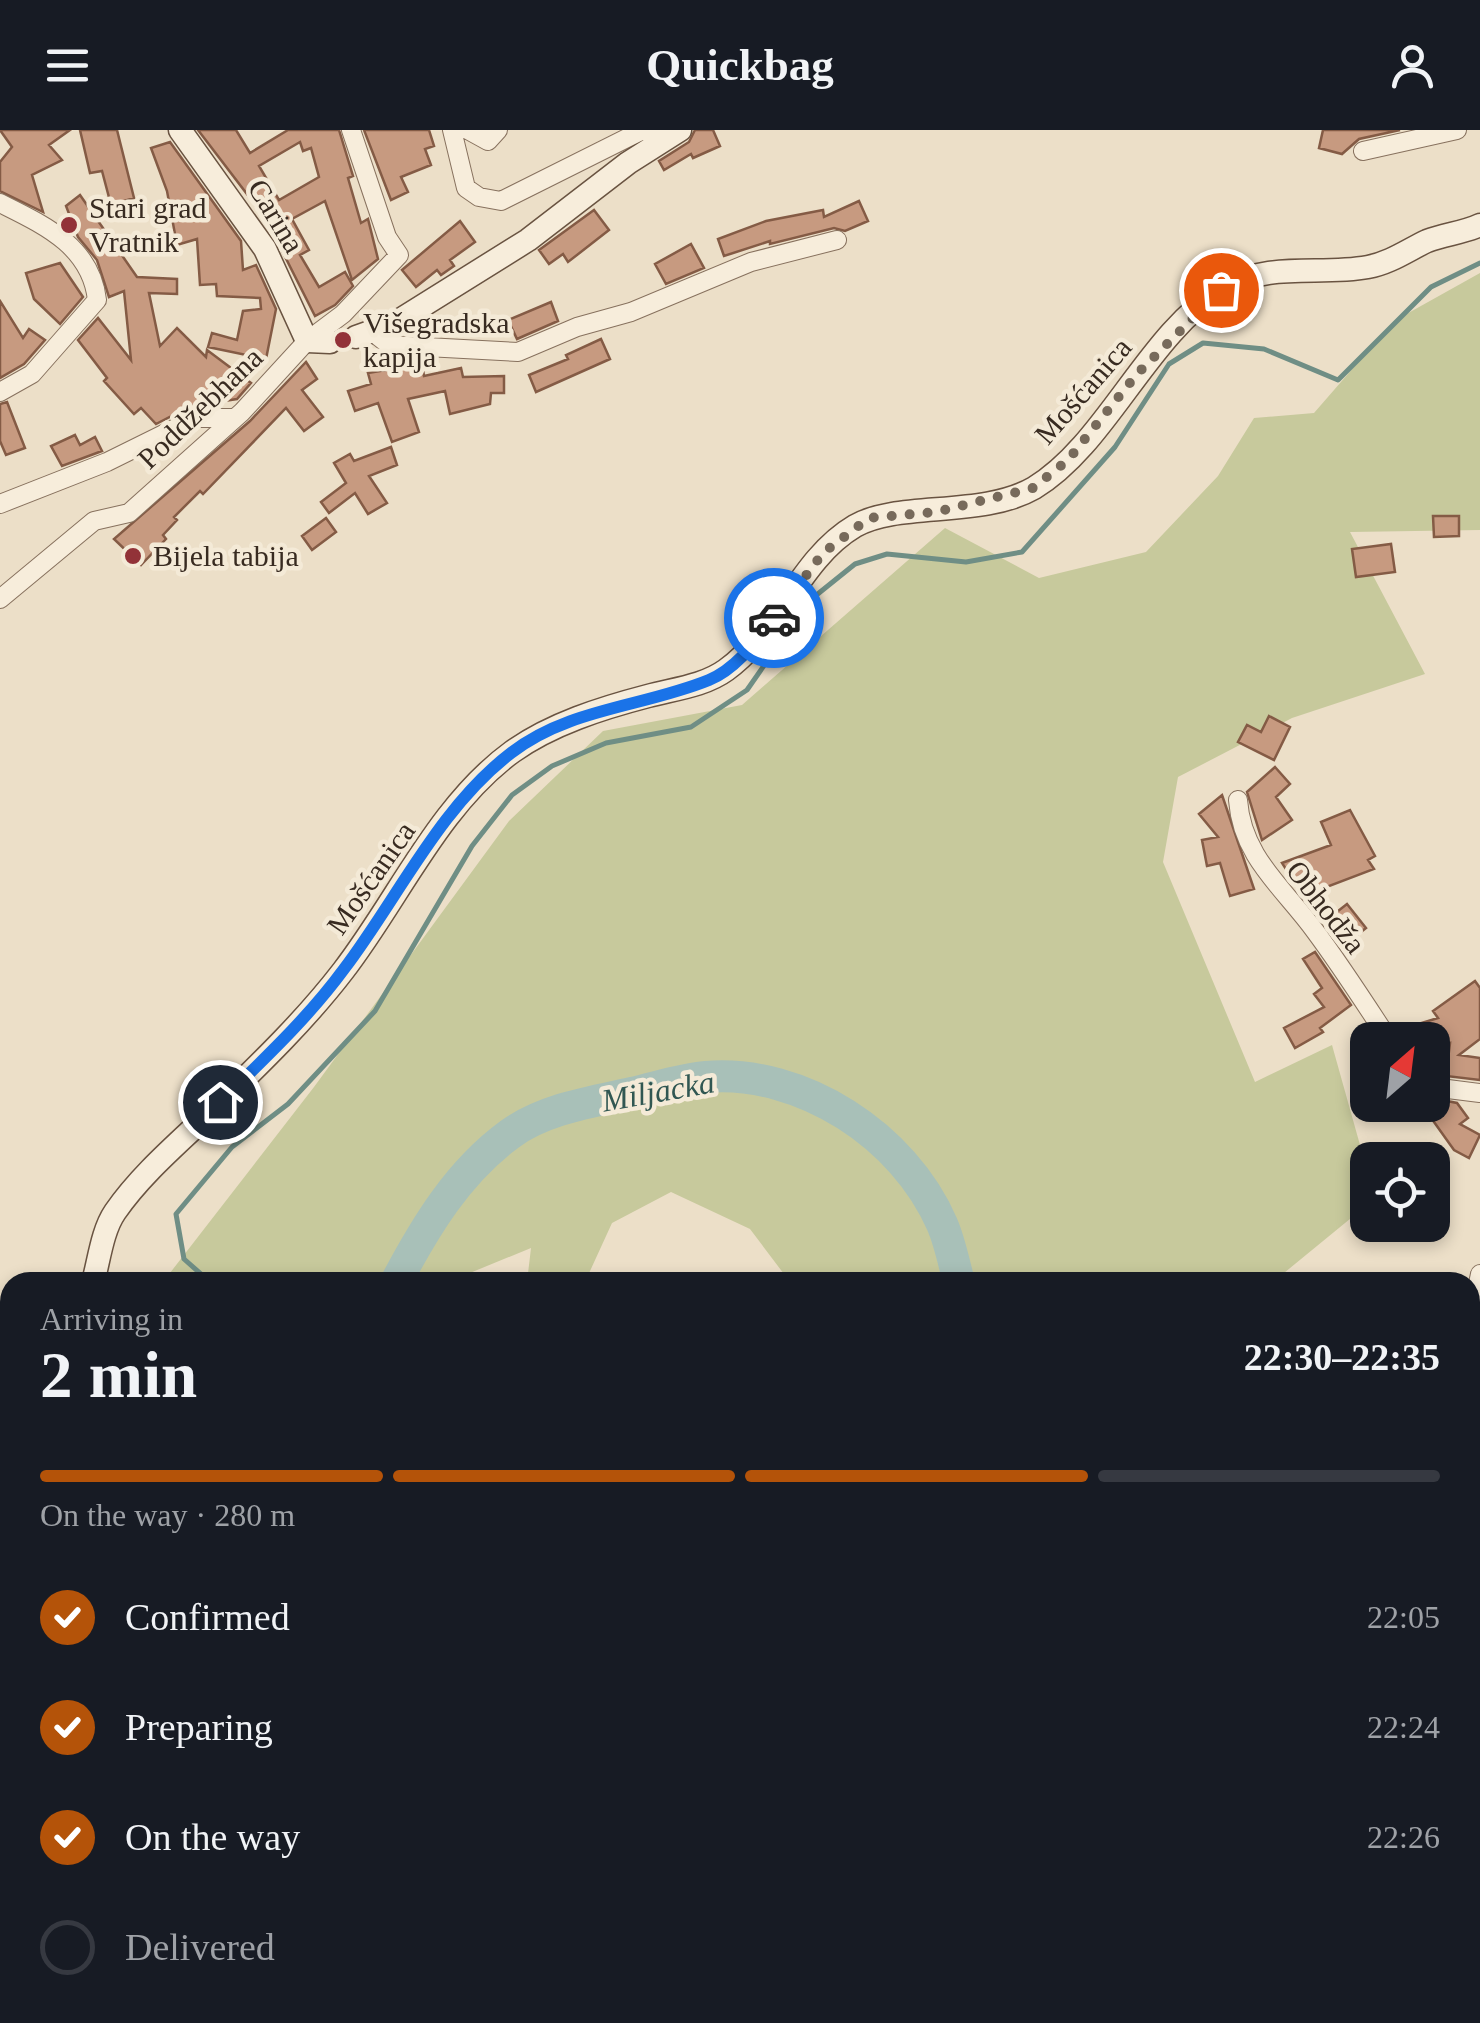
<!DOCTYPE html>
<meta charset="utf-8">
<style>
body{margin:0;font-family:"Times New Roman",serif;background:#20242c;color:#f1f3f6;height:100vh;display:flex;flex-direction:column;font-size:38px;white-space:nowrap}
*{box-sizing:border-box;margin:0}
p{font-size:32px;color:#9ea1a6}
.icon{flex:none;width:55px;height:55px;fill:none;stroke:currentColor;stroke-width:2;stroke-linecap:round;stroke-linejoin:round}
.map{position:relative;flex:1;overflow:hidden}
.panel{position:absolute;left:0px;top:1142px;width:1480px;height:752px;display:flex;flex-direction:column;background:#171b24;border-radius:30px 30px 0 0;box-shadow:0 5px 15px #0003}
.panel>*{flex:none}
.needle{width:65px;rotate:28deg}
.controls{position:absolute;left:1350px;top:892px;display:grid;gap:20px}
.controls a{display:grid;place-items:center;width:100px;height:100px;border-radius:20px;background:#171b24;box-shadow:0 5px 15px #0003;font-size:50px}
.pin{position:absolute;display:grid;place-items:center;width:85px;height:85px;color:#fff;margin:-42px;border:5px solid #fff;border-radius:50%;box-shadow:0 2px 10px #0007}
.courier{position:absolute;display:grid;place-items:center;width:100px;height:100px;margin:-50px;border:8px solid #1a73e8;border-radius:50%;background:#fff;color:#222;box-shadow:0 2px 12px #0007}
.head em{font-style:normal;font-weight:700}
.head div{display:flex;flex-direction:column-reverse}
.head{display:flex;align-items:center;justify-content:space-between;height:170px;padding:0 40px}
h1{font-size:65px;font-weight:700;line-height:75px}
.bar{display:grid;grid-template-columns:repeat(4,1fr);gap:15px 10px;align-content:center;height:120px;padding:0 40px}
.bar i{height:12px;border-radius:8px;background:#363941}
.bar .current{background:#b45309}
.bar p{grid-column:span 4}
ol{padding:0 40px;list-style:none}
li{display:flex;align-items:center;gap:30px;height:110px}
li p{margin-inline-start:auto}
li .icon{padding:10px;border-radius:50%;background:#b45309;color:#fff;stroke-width:4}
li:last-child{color:#9ea1a6}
li i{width:55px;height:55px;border:5px solid #363941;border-radius:50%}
header{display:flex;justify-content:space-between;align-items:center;height:130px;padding:0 40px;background:#171b24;font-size:45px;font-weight:700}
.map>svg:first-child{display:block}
.green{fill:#c7c99c}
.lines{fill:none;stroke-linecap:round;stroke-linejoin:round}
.stream{stroke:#6f8e85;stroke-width:5}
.river{stroke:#a8c0b8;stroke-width:32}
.building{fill:#c79a80;stroke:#845b45;stroke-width:2.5;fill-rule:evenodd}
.street-casing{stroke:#87715e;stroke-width:20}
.secondary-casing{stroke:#695341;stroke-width:25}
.primary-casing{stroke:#554032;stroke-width:28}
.street{stroke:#f7eddb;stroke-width:18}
.secondary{stroke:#f7eddb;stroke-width:22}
.primary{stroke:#ecd1a3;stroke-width:25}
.done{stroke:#776a5b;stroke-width:10;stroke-dasharray:0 18}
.route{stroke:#1a73e8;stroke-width:12}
.poi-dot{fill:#923238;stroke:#f4ead7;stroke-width:4}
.labels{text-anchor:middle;stroke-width:9;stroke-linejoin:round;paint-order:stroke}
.poi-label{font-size:30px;fill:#382b21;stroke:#f4ead7;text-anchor:start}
.street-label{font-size:30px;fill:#382b21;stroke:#f4ead7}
.water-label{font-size:32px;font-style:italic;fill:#315752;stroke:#f4ead7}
</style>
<header><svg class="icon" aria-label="menu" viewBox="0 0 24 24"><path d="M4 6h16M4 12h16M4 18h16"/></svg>Quickbag<svg class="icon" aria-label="person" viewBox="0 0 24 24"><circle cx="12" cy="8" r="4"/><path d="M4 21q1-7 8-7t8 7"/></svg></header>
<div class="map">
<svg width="1480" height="1893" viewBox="0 0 1480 1893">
<rect width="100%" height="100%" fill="#ecdfc8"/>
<path class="green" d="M1480 143V400L1350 402 1425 544 1292 588 1178 647 1163 732 1255 952 1332 915 1367 1040V1075L1273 1152H790L750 1099 671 1062 612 1093 585 1152H527L531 1118 465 1145 457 1152H163L314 957 509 691 603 601 742 575 945 398 1039 448 1146 422 1218 346 1254 288 1314 283 1394 191Z
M1470 1530 1480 1531V1845L1470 1849Z
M10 1584V1769H0V1587Z
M10 1804V1885H667L669 1893H0V1805Z
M1205 1885H1395L1385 1893H1212L1204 1890Z"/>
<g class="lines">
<path class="stream" d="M210 1152 184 1129 176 1084 232 1017 288 974 375 881 472 716 512 665 552 636 606 613 691 597 747 560 809 471 855 434 887 424 966 432 1022 422 1115 317 1169 234 1203 213 1264 219 1338 250 1431 157 1480 133"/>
<path class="river" d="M396 1152C425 1097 458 1042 510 1004 544 979 591 972 632 963 655 958 681 949 706 947 802 939 904 1006 942 1094 950 1112 954 1134 959 1152
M0 1787H10"/>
</g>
<path class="building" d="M0 0H70L49 15 62 30 32 45 43 82 0 61V32L12 17Z
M80 0H117L134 68 111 75 102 41 90 43Z
M198 0H236L250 23 288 0H339L353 46 348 48 361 93 368 89 378 129 352 150 325 71 292 89 309 120 300 125 319 157 345 142 353 156 335 175 315 186 266 89ZM300 12 303 21 311 18 319 47 279 70 259 36Z
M364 0H429L434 16 425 19 431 35 401 47 408 62 391 70Z
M695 0H713L720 16 693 28 691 24 664 40 659 31 689 12Z
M1323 0H1400L1359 9 1342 24 1319 18Z
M170 12 241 111 243 140 256 135 276 179 266 229 208 217 212 203 237 210 243 181 261 179 260 168 217 166 216 154 200 155 197 109 177 115 167 61 151 18Z
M80 65 137 147 177 149V164L149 163 160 216 177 198 206 227 207 220 251 253 237 269 191 276 156 294 141 278 134 284 104 251 107 248 78 210 98 188 131 230 124 161 109 167 97 130 78 107 66 76Z
M859 71 868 91 845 101 834 98 770 114V111L724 126 718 109 766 91 823 80 824 87Z
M594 80 609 100 568 132 563 124 549 134 539 120Z
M460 91 475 112 450 130 454 136 441 145 437 140 416 157 402 140Z
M691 114 704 138 666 154 655 134Z
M60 133 83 167 60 194 34 169 26 143Z
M0 171 23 208 29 199 45 210 24 234 0 248Z
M551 172 558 191 517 209 508 190Z
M601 209 610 229 536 262 529 245 568 229 566 225Z
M306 232 317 249 302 260 323 287 304 301 286 278 203 364 200 361 174 387 177 390 163 405 166 409 141 435 114 409 250 291Z
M422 234 424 246 461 238 463 247 504 246V263H491L490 274 450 284 445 261 408 269 419 302 392 312 378 273 355 281 348 261 371 254 368 243Z
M7 272 25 318 6 325 0 311V274Z
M75 305 80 315 95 307 102 321 62 336 51 316Z
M391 317 397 335 369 346 387 373 368 384 355 363 329 383 321 372 346 353 334 333 350 324 354 331Z
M1433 386H1459V406L1434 407Z
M326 388 336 402 312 420 302 406Z
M1391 414 1395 442 1356 447 1352 419Z
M1269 586 1290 597 1274 630 1238 612 1247 595 1261 602Z
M1275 637 1290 654 1276 667 1292 690 1262 710 1247 662Z
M1222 665 1254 759 1230 766 1220 733 1207 736 1202 710 1218 707 1199 684Z
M1350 680 1375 726 1368 730 1374 739 1303 766 1282 733 1331 715 1321 692Z
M1347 774 1366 798 1342 817 1324 792Z
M1315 822 1351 875 1320 898 1323 902 1295 918 1284 898 1324 877 1314 864 1322 858 1303 829Z
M1475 851 1480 858V909L1459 925 1480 928V950L1446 946 1450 913 1432 919V910H1423L1418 894 1438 888 1433 881Z
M1447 971 1457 973 1468 988 1460 994 1480 1005 1469 1028 1454 1020 1429 985Z"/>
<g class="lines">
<defs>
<path id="street" d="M452 0 466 58 479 67 501 71 641 1 671 4
M468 0 488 11 498 0
M1363 21 1457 0
M0 73C44 95 91 116 97 170L32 244 0 262
M370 200 389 215 518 222 577 197 631 182 751 132 837 110
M0 374 107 332 196 288H234
M0 469 94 391 129 383 242 282 307 211 343 184 399 125 387 107 351 0
M1238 670C1242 727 1283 757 1315 801 1341 836 1365 873 1389 910
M1432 957 1480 963
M1470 1192 1480 1144
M1470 1276 1480 1309
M1470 1739 1480 1707
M1457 1893 1458 1885"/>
<path id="secondary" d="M180 0 265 119 307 211 330 212
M356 207 395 193 528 110 628 33 680 0
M93 1152C99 1131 102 1101 115 1082 137 1050 168 1022 197 995 247 946 300 897 343 841 398 770 438 676 512 622 551 594 602 578 648 566 674 559 704 556 726 540 779 502 799 429 855 396 898 371 982 388 1034 358 1107 314 1148 202 1224 158 1271 131 1319 146 1368 137 1390 133 1408 120 1427 111 1445 104 1463 103 1480 95
M0 1346 10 1335"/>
<path id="primary" d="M0 1477 10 1455
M0 1554 10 1558
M816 1885 830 1893"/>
</defs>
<use href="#street" class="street-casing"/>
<use href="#secondary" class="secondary-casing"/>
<use href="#primary" class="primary-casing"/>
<use href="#street" class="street"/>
<use href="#secondary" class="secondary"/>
<use href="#primary" class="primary"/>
</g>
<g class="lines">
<path class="done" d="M774 488 823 423 869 388 936 382 1033 358 1068 330 1137 244 1221 160"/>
<path class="route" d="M220 972C263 930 308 888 344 839 398 768 439 678 511 623 569 578 643 577 709 550 737 538 756 511 774 488"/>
</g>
<g class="poi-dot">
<circle cx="69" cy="95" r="10"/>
<circle cx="343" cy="210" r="10"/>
<circle cx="133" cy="426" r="10"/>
</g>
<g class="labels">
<g class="poi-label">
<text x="89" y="88">Stari grad<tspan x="89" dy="34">Vratnik</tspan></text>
<text x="363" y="203">Višegradska<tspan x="363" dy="34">kapija</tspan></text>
<text x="153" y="436">Bijela tabija</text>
</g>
<g class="street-label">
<text transform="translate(276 86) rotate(59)" y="10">Carina</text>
<text transform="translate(1083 261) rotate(-49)" y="10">Mošćanica</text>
<text transform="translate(200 278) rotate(-44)" y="10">Poddžebhana</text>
<text transform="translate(371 748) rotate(-55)" y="10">Mošćanica</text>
<text transform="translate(1326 777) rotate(52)" y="10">Obhodža</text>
</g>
<g class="water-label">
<text transform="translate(658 961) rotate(-10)" y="11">Miljacka</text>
</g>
</g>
</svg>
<div class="controls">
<a><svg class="needle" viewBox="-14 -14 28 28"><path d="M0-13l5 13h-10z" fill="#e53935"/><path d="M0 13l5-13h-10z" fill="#9ea1a6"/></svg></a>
<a><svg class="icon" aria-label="locate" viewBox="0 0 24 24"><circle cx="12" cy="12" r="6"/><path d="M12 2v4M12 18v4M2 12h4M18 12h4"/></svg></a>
</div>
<div class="pin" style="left:1221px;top:160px;background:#ea580c"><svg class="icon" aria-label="bag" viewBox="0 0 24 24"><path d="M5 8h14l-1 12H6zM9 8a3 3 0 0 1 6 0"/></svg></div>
<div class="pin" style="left:220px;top:972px;background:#1f2937"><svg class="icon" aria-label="home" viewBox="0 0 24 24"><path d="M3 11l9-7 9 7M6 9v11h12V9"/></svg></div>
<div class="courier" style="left:774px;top:488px"><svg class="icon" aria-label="car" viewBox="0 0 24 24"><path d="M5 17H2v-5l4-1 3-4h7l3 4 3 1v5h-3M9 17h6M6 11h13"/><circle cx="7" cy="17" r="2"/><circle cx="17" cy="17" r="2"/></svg></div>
<section class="panel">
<div class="head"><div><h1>2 min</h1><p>Arriving in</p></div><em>22:30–22:35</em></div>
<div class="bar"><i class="current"></i><i class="current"></i><i class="current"></i><i></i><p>On the way · 280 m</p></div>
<ol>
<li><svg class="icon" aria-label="check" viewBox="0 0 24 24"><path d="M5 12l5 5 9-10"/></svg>Confirmed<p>22:05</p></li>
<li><svg class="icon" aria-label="check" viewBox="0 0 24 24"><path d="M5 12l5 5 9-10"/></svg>Preparing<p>22:24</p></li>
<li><svg class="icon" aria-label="check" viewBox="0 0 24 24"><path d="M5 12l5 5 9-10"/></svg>On the way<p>22:26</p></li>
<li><i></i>Delivered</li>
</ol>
</section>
</div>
